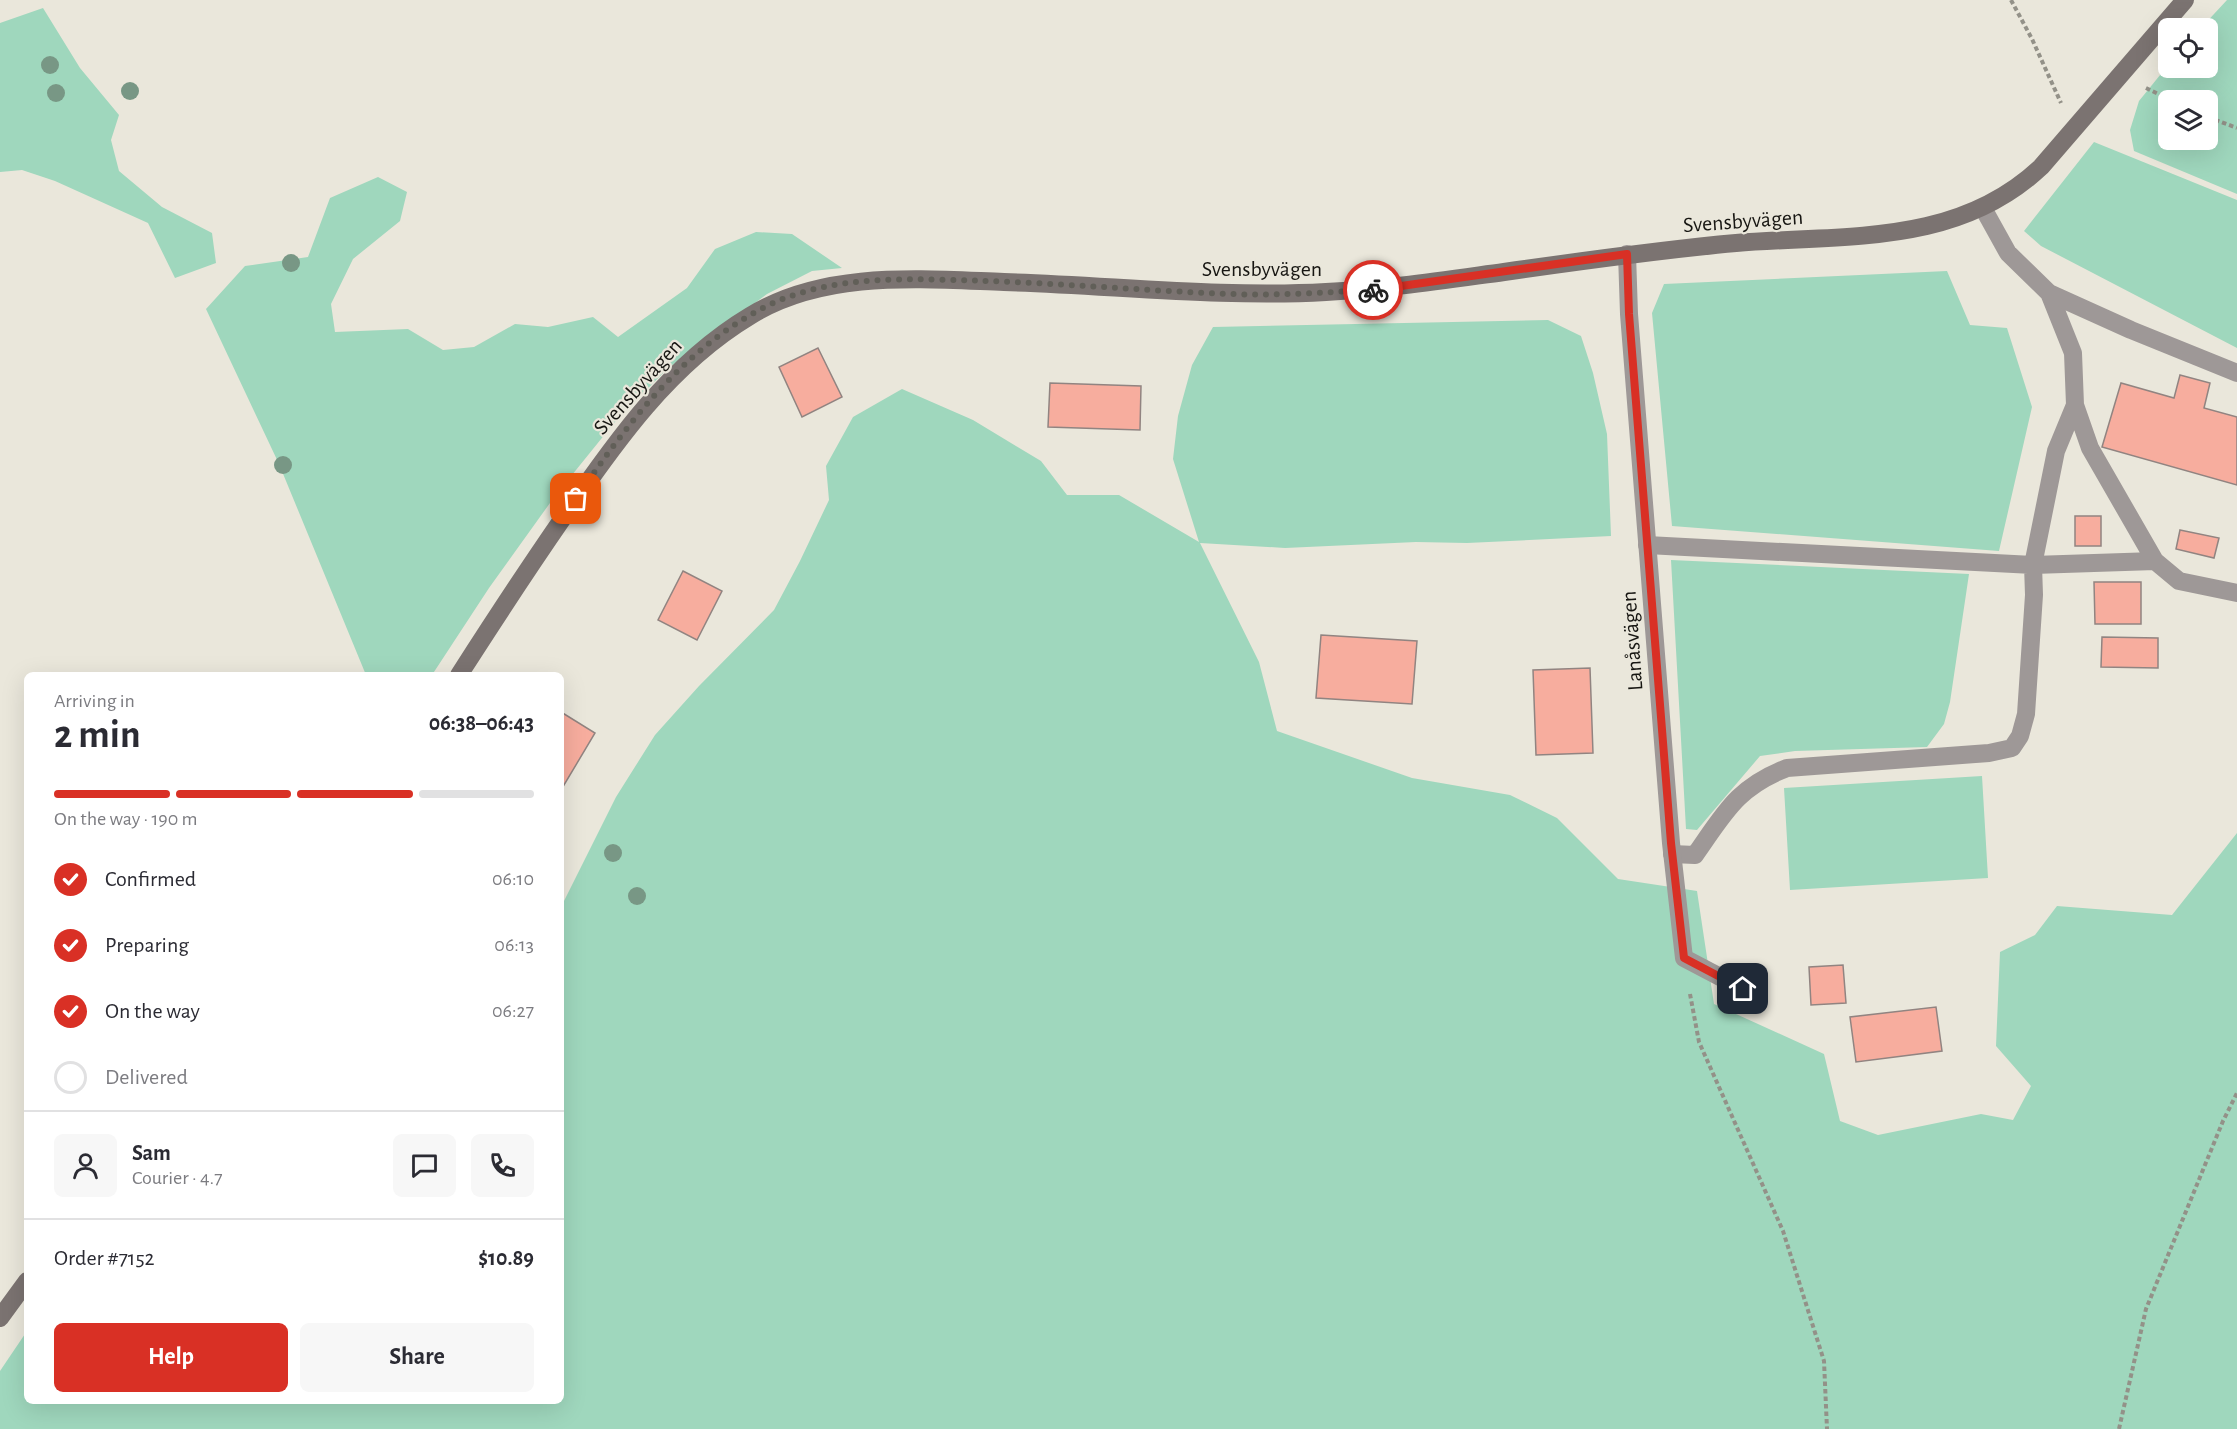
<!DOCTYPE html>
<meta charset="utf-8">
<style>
body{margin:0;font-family:"Alegreya Sans",sans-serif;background:#f7f7f7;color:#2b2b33;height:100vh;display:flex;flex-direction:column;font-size:22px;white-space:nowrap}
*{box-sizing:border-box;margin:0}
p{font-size:20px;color:#7c7c81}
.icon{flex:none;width:33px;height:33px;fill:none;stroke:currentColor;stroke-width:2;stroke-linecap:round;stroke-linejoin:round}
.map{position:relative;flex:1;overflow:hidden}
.drawer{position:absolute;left:24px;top:672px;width:540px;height:732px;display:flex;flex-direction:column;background:#fff;border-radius:9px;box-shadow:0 6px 24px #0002}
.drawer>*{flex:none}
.tools{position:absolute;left:2158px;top:18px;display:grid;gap:12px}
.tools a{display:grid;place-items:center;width:60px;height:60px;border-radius:9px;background:#fff;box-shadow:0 6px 24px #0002;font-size:30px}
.pin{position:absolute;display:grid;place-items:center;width:51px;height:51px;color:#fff;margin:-26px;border-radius:12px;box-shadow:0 3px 9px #0006}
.courier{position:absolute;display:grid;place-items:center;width:60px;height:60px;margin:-30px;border:4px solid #d93025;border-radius:50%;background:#fff;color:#222;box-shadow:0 2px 8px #0007}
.summary em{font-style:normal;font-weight:600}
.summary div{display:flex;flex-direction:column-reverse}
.summary{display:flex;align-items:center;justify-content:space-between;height:102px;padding:0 30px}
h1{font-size:39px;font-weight:600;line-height:45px}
.bar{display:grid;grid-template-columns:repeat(4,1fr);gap:9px 6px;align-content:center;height:72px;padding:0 30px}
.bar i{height:8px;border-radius:4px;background:#e1e1e2}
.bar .current{background:#d93025}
.bar p{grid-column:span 4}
.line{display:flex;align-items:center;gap:15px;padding:0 30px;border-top:2px solid #e1e1e2}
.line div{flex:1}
.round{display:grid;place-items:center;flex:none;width:63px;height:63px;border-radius:9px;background:#f7f7f7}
ol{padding:0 30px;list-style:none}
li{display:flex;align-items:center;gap:18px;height:66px}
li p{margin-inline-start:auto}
li .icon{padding:6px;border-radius:50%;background:#d93025;color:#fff;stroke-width:4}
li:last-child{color:#7c7c81}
li i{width:33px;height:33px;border:3px solid #e1e1e2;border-radius:50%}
.action{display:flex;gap:12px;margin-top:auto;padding:12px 30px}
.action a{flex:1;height:69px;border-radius:9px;background:#d93025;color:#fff;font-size:24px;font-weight:600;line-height:69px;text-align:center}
.action a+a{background:#f7f7f7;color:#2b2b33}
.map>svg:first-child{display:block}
.green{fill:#9fd7bd;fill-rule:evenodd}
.building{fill:#f7ad9e;stroke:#918481;stroke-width:1.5}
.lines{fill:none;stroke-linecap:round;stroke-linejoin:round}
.path{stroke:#939188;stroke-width:4;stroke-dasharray:4.5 3;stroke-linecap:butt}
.lane{stroke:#9e9897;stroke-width:18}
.street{stroke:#9e9897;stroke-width:18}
.secondary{stroke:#7b7371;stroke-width:18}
.tree{fill:#789785}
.done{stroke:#615f58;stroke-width:6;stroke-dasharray:0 10.8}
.route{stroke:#d93025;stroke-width:8}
.labels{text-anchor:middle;stroke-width:4.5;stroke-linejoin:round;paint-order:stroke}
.street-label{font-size:22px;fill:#171612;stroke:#eae7db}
</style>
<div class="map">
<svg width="2237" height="1429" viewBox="0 0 2237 1429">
<rect width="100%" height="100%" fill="#eae7db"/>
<path class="green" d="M2227 0H2237V194L2134 151 2130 130 2139 101 2169 64V68H2208V28H2201ZM2169 100H2208V140H2169Z
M43 8 80 68 119 115 111 140 119 171 162 207 212 233 216 263 175 278 148 223 55 181 22 170 0 172V23Z
M2094 142 2237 200V348L2041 246 2024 231Z
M378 177 407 192 400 221 353 259 331 304 335 332 408 329 443 350 474 347 515 324 548 327 593 317 618 337 687 288 715 249 756 232 792 234 842 268 812 271 767 294 667 369 614 423 555 496 489 588 432 675H366L279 464 206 309 245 266 308 257 330 198Z
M1947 271 1970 325 2007 328 2032 407 1999 551 1672 526 1652 313 1664 284Z
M1548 320 1581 336 1593 373 1607 434 1611 536 1467 543 1416 542 1285 548 1200 543 1259 662 1277 731 1412 778 1510 795 1557 818 1618 879 1697 891 1714 1004 1824 1054 1840 1121 1878 1135 1981 1114 2013 1120 2031 1086 1996 1046 2000 952 2035 935 2057 906 2172 915 2237 833V1429H0V1371L27 1331V1401H561V907L616 797 655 735 699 686 774 610 800 561 829 500 826 466 853 417 902 389 973 420 1041 461 1067 495H1119L1199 542 1173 459 1178 416 1192 365 1213 327Z
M1671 560 1969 574 1950 702 1944 724 1927 747 1795 751 1760 756 1697 830 1686 829Z
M1982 776 1988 878 1790 890 1784 788Z"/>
<path class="building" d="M818 348 842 397 802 417 779 367Z
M2180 375 2210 383 2204 408 2237 417V485L2102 447 2121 383 2174 398Z
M1050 383 1141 386 1140 430 1048 427Z
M2075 516H2101V546H2075Z
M2180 530 2219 538 2214 558 2176 549Z
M683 571 722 591 697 640 658 620Z
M2094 582H2141V624H2095Z
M1321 635 1417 641 1412 704 1316 698Z
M2102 637 2158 638V668L2101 667Z
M1590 668 1593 753 1536 755 1533 670Z
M561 712 595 733 561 790Z
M1843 965 1846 1003 1811 1005 1809 967Z
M1936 1007 1942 1051 1856 1062 1850 1017Z"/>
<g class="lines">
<path class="path" d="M2011 0 2032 39 2061 103
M2146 88 2171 100
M2208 117 2237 128
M1690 994 1699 1042 1783 1231 1824 1361 1827 1429
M2119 1429 2146 1309 2223 1121 2237 1093"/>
<path class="lane" d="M1983 208 2008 253 2049 293 2131 330 2237 373
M2049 293 2073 353 2075 405 2090 448 2155 561 2179 581 2237 593
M1647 545 2033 565 2155 561
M1672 854 1695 855C1724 814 1737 787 1787 768L1989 753 2012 748 2020 736 2026 714 2034 595 2033 565 2056 451 2075 405"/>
<path class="street" d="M1627 254 1629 314 1671 843 1684 958 1743 989"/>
<path class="secondary" d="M459 675C493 622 527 570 563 518 615 442 670 364 750 316 824 270 920 279 1004 282 1111 285 1219 298 1326 292 1386 289 1445 280 1504 272 1581 261 1658 250 1736 243 1844 234 1956 247 2041 167L2185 0
M0 1318 27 1281"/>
</g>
<g class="tree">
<circle cx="50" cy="65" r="9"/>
<circle cx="130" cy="91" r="9"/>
<circle cx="56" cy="93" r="9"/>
<circle cx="291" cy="263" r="9"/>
<circle cx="283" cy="465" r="9"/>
<circle cx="613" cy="853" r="9"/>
<circle cx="637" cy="896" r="9"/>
</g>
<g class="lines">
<path class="done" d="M576 499C626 425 684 348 765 307 832 273 915 279 988 281 1070 284 1151 291 1232 294 1279 296 1326 292 1373 290"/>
<path class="route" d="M1373 290 1627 254 1629 314 1671 843 1684 958 1743 989"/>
</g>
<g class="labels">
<g class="street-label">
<text transform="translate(1743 220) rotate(-4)" y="8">Svensbyvägen</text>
<text x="1262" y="276">Svensbyvägen</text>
<text transform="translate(637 386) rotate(-48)" y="8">Svensbyvägen</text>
<text transform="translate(1631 641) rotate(-94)" y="8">Lanåsvägen</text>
</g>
</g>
</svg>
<div class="tools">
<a><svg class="icon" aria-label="locate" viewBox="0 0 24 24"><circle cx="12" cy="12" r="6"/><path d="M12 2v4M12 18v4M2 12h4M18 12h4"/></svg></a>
<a><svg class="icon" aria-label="layers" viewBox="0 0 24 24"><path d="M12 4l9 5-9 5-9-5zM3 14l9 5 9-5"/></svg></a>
</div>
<div class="pin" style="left:576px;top:499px;background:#ea580c"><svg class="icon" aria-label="bag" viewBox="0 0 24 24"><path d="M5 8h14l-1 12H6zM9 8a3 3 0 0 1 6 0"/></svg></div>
<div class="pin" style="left:1743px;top:989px;background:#1f2937"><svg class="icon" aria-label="home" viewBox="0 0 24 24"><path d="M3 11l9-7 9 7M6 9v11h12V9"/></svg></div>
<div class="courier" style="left:1373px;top:290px"><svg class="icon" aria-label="bike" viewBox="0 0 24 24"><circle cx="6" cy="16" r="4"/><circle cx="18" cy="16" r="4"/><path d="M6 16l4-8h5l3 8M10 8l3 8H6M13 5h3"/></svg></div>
<section class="drawer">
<div class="summary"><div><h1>2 min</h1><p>Arriving in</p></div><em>06:38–06:43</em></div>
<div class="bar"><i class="current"></i><i class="current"></i><i class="current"></i><i></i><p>On the way · 190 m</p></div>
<ol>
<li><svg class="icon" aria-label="check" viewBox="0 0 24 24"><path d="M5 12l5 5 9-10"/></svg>Confirmed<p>06:10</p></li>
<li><svg class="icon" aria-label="check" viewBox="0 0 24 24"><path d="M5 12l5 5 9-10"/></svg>Preparing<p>06:13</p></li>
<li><svg class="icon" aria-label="check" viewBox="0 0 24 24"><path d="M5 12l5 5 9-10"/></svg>On the way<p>06:27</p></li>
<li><i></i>Delivered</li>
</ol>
<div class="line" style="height:108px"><a class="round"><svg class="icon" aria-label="person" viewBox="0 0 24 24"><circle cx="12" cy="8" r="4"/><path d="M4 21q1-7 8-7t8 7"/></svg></a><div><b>Sam</b><p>Courier · 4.7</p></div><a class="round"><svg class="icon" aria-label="chat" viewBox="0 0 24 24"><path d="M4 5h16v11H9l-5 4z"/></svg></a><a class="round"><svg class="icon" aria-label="phone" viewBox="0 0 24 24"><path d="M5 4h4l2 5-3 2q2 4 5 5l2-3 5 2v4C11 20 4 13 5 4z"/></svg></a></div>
<div class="line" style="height:78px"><div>Order #7152</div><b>$10.89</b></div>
<div class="action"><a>Help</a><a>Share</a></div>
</section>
</div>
